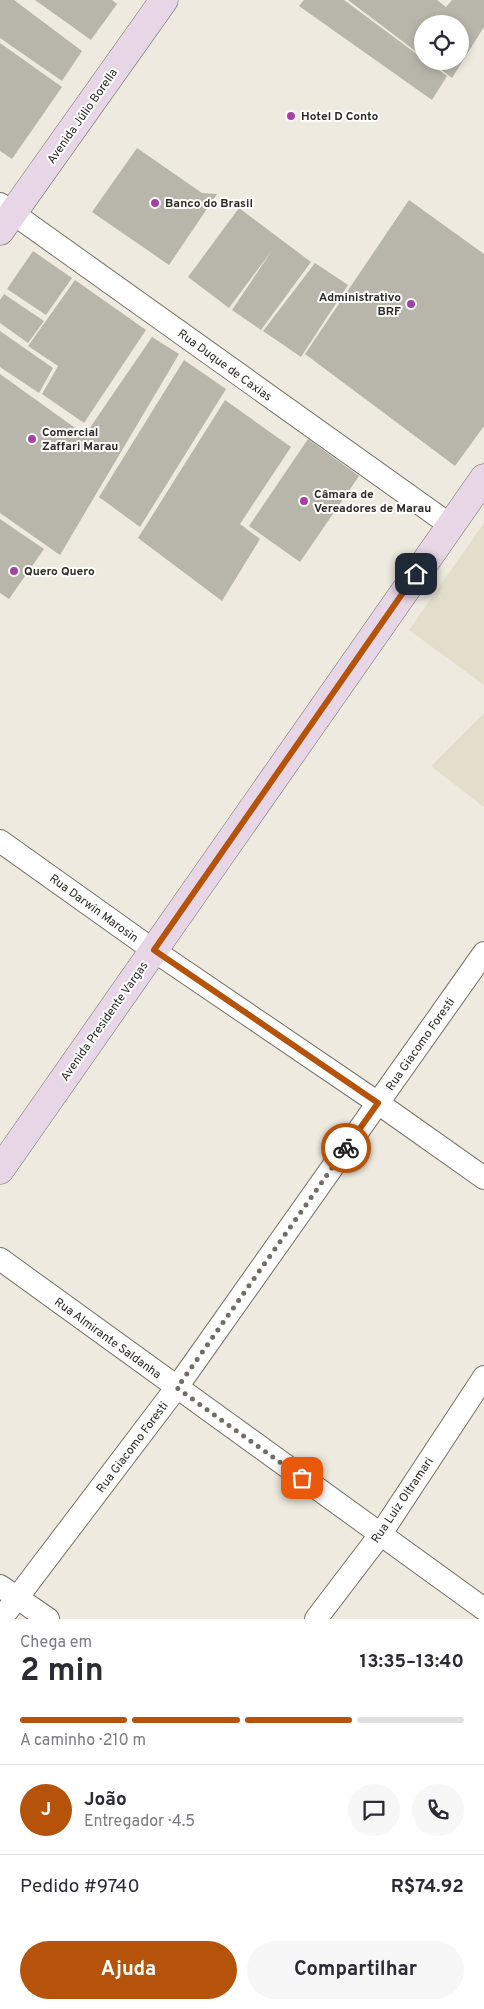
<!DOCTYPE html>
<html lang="pt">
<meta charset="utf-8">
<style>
body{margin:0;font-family:Overpass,sans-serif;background:#f7f7f7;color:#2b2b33;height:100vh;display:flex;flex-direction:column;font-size:19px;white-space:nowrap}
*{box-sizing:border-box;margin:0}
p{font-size:16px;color:#7c7c81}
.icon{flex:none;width:28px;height:28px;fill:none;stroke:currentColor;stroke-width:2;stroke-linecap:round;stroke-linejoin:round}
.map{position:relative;height:1619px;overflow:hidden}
.panel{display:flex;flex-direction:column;background:#fff;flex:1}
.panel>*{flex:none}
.tools{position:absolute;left:414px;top:15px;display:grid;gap:10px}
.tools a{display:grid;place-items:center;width:55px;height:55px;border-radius:50%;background:#fff;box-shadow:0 2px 8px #0003;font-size:25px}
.pin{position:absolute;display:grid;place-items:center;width:42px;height:42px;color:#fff;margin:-21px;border-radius:10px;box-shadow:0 2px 8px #0006}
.courier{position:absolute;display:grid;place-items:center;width:50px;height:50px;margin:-25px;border:4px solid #b45309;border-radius:50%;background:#fff;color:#222;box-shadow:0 1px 6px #0007}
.overview em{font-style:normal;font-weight:700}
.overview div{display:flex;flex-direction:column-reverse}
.overview{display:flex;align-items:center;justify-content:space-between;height:85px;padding:0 20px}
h1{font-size:32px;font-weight:700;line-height:38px}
.bar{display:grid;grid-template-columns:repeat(4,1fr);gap:8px 5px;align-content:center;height:60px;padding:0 20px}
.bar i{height:6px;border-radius:4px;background:#e1e1e2}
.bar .active{background:#b45309}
.bar p{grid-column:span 4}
.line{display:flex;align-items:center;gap:12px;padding:0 20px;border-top:1px solid #e1e1e2}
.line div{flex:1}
.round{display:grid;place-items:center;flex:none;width:52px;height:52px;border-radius:26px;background:#f7f7f7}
.button{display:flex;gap:10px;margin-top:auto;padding:10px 20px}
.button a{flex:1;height:58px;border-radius:30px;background:#b45309;color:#fff;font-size:20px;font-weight:700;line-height:58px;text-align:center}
.button a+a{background:#f7f7f7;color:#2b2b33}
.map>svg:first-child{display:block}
.built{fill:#e3ddcb}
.building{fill:#b8b5aa}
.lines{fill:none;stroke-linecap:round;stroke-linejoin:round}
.street-casing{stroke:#747167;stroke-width:24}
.secondary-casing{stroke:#747167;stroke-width:29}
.street{stroke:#fff;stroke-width:22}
.secondary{stroke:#e7d6e6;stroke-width:28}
.done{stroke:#706e67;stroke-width:5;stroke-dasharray:0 9}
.route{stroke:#b45309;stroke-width:6}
.poi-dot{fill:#a640a5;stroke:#fff;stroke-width:2}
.labels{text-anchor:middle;stroke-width:4;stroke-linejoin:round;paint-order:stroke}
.street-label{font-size:12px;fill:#2c2b27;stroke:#fff}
.poi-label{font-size:12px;font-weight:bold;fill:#2c2b27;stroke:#fff;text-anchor:start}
</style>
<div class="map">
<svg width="484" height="1619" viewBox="0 0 484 1619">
<rect width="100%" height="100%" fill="#eeeadf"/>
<path class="built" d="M484 523V685L409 630Z
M484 713V807L431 766Z"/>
<path class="building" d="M0 0H14L82 51 62 81 0 38Z
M35 0H112L117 4 91 40Z
M304 0H344L422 58V61H427L447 76 432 100 299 6Z
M348 0H437L446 7 452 0H484V27L452 78 430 61H460V24H422V56Z
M0 43 62 87 12 159 0 151Z
M137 148 202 193 217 194 169 265 92 212Z
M409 200 484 254V426L455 466 305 354Z
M239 208 311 262 261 330 232 310 273 249 229 308 188 277Z
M33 251 72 278 46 315 7 289Z
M315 263 348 285 301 357 263 331Z
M75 280 146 330 84 423 42 394 58 366 28 346Z
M4 294 44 321 28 343 0 323V300Z
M0 331 53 368 39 393 0 367Z
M152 337 179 354 60 555 0 513V374L85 435Z
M184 360 226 389 140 527 99 497Z
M225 400 291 447 240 524 260 539 222 601 138 538Z
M308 439 359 476 300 562 249 526Z
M0 519 44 549 9 599 0 593Z"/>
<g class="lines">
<defs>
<path id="street" d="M0 204 450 525
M0 841 153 950 378 1103 484 1178
M0 1259 484 1609
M0 1586 48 1619
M1 1619 177 1387 484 953
M316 1619 380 1535 484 1377"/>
<path id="secondary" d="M0 231 164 0
M0 1170 484 478"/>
</defs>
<use href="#street" class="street-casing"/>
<use href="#secondary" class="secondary-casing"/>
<use href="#street" class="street"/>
<use href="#secondary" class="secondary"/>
</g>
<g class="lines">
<path class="done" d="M302 1478 177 1388 346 1148"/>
<path class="route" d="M346 1148 378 1103 154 950 416 574"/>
</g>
<g class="poi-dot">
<circle cx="291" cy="116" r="5"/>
<circle cx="155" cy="203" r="5"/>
<circle cx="411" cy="304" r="5"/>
<circle cx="32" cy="439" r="5"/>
<circle cx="304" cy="501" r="5"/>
<circle cx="14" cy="571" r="5"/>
</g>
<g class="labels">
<g class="street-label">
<text transform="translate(82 116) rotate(-55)" y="4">Avenida Júlio Borella</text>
<text transform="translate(225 365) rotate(36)" y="4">Rua Duque de Caxias</text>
<text transform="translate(94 908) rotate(36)" y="4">Rua Darwin Marosin</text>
<text transform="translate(104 1021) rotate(-55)" y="4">Avenida Presidente Vargas</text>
<text transform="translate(420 1044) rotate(-55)" y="4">Rua Giacomo Foresti</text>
<text transform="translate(108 1338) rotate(36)" y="4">Rua Almirante Saldanha</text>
<text transform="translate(132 1447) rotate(-53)" y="4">Rua Giacomo Foresti</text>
<text transform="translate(402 1500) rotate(-56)" y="4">Rua Luiz Oltramari</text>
</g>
<g class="poi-label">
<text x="301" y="120">Hotel D Conto</text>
<text x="165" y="207">Banco do Brasil</text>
<text x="401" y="301" text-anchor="end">Administrativo<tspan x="401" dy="14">BRF</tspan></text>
<text x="42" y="436">Comercial<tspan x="42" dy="14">Zaffari Marau</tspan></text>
<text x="314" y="498">Câmara de<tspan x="314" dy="14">Vereadores de Marau</tspan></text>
<text x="24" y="575">Quero Quero</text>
</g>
</g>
</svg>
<div class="tools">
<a><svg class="icon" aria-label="locate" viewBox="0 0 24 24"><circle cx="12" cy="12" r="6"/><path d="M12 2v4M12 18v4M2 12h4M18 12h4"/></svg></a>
</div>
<div class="pin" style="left:302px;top:1478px;background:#ea580c"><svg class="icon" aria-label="bag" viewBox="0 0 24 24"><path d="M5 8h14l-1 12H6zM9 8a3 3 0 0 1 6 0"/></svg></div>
<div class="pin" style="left:416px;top:574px;background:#1f2937"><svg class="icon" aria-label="home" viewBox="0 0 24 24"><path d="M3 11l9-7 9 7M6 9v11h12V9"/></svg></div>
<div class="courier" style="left:346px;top:1148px"><svg class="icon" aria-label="bike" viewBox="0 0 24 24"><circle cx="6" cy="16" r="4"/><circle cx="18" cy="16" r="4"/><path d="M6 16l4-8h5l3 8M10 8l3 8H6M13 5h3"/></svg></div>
</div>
<section class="panel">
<div class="overview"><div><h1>2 min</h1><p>Chega em</p></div><em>13:35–13:40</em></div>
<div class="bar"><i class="active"></i><i class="active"></i><i class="active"></i><i></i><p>A caminho · 210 m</p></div>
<div class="line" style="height:90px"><b class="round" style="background:#b45309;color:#fff">J</b><div><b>João</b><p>Entregador · 4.5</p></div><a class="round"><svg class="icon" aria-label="chat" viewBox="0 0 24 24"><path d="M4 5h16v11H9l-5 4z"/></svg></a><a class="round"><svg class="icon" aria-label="phone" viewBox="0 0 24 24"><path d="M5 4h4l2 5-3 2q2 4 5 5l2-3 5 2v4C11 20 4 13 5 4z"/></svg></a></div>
<div class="line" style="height:65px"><div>Pedido #9740</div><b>R$74.92</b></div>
<div class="button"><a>Ajuda</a><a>Compartilhar</a></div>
</section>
